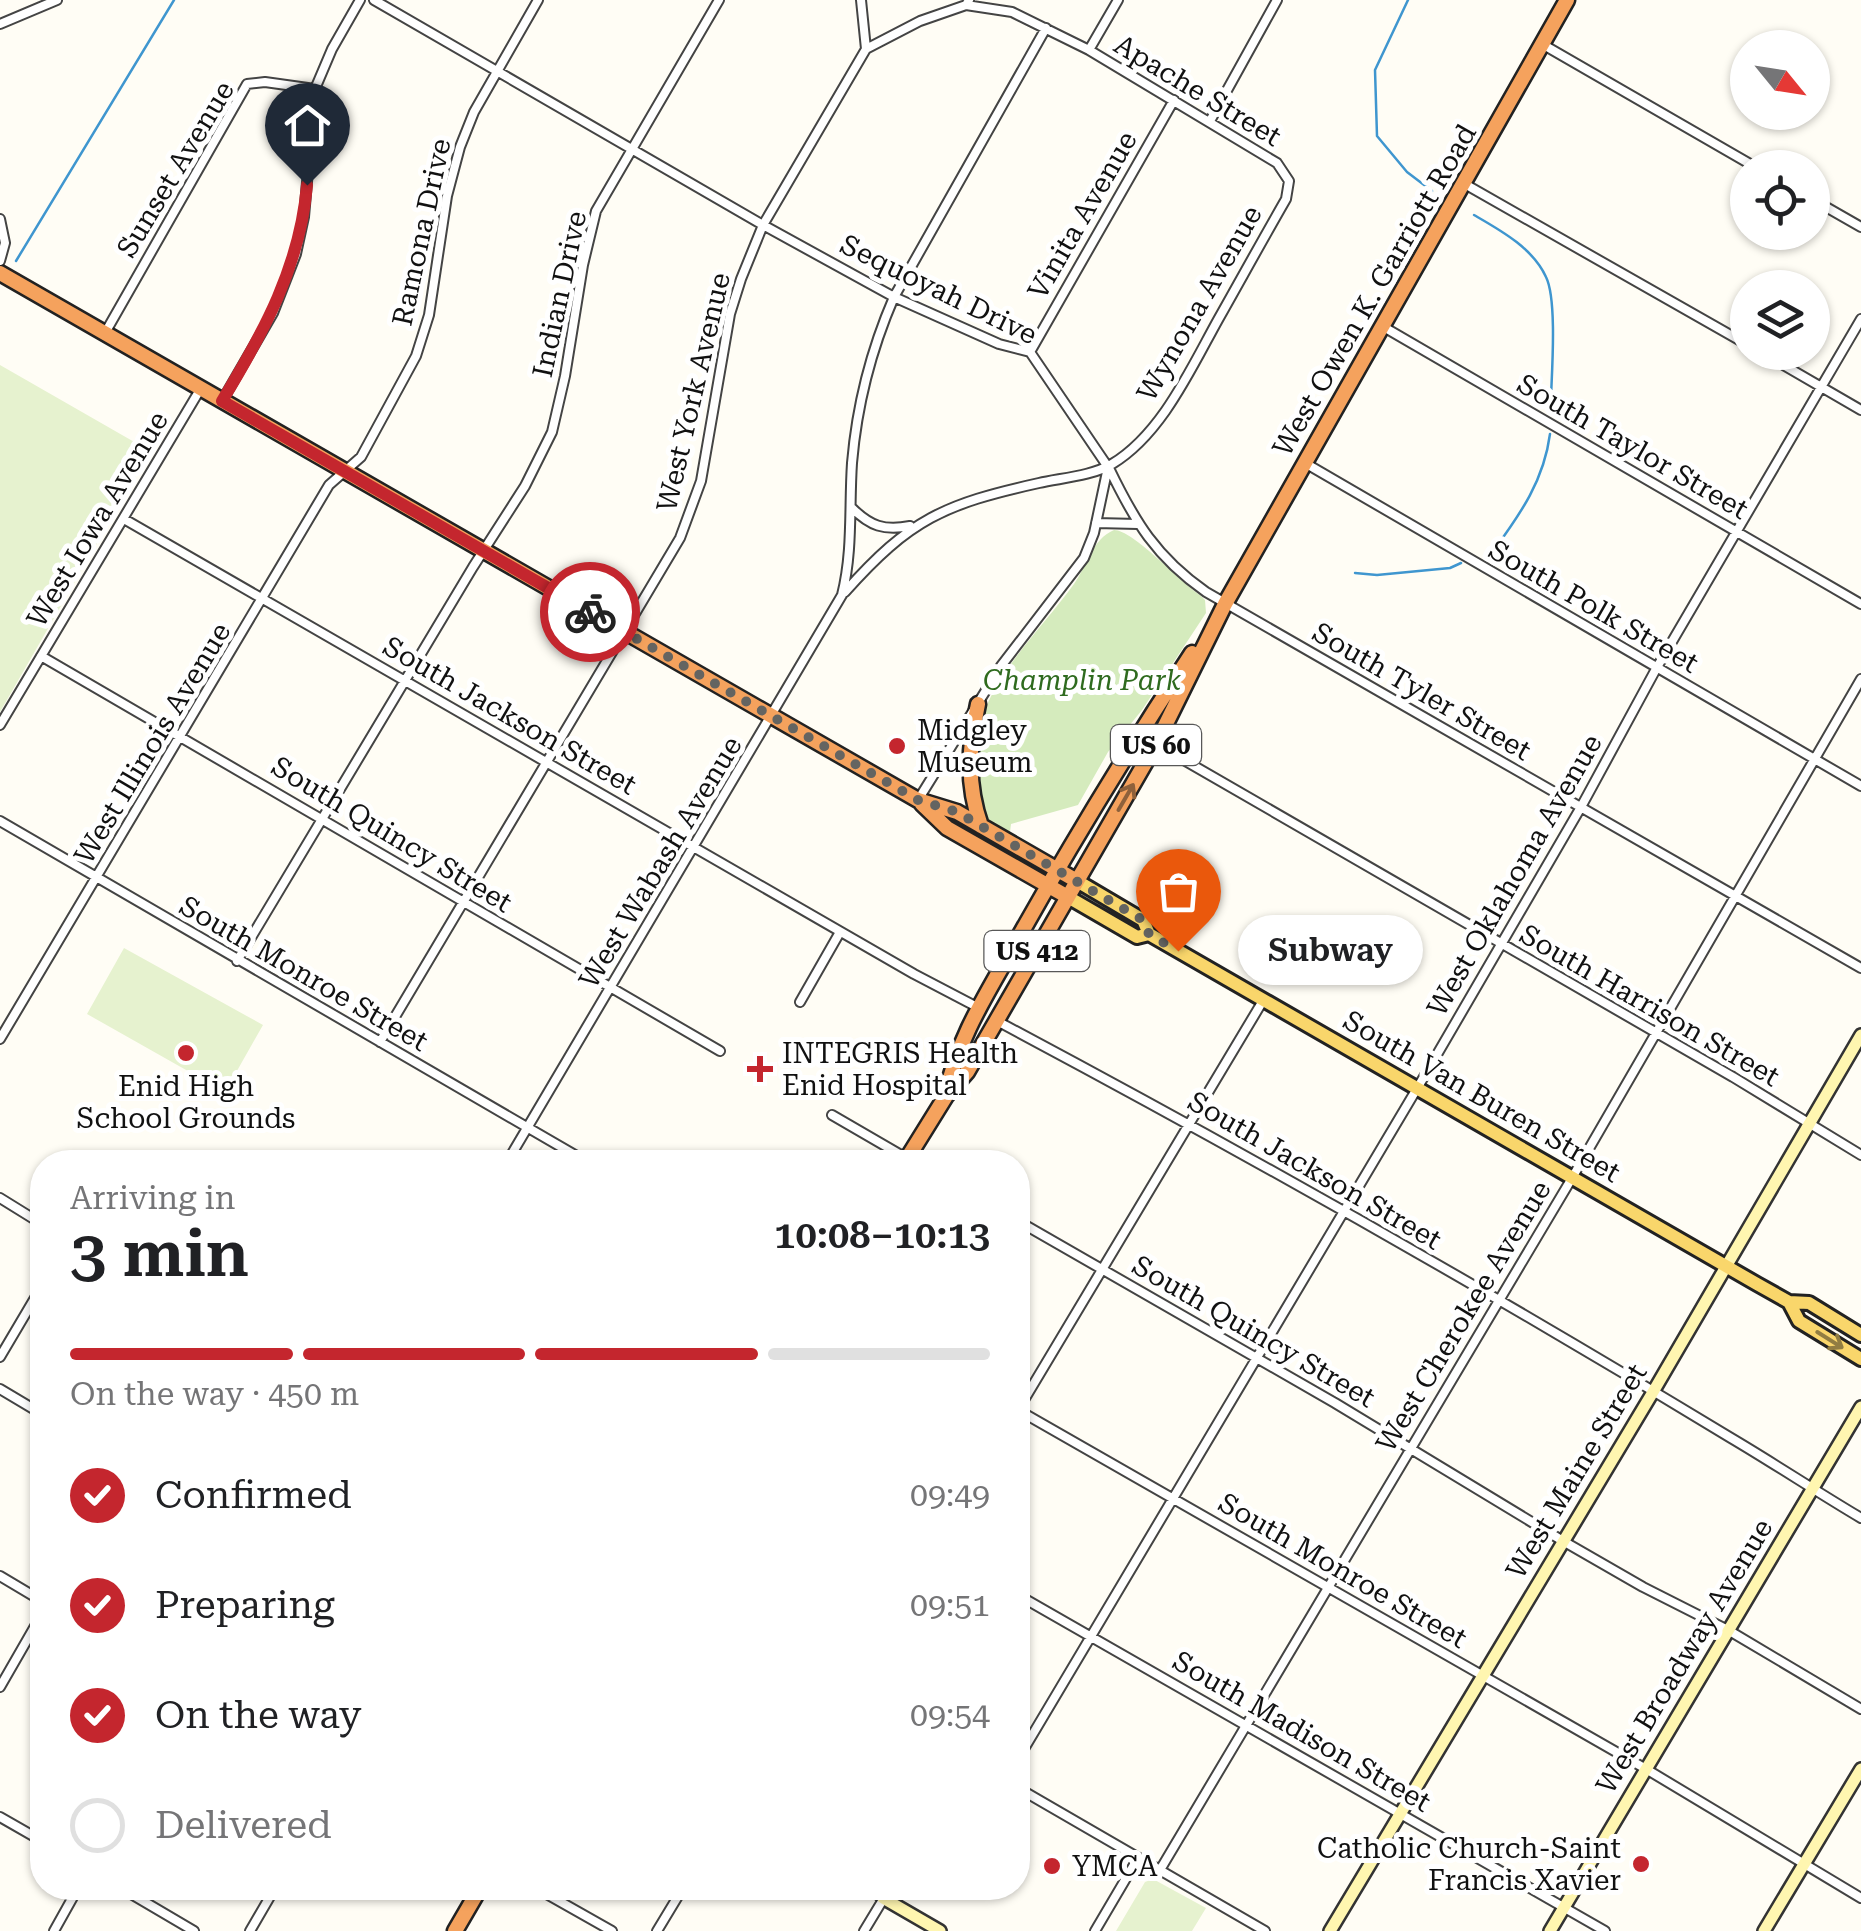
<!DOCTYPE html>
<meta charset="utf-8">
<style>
body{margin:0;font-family:"Roboto Serif",serif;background:#f6f6f6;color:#202124;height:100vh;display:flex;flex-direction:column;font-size:38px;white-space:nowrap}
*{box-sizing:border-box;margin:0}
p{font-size:32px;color:#757577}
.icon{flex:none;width:55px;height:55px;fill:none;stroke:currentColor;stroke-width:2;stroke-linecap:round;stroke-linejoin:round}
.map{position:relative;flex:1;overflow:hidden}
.details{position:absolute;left:30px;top:1150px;width:1000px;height:750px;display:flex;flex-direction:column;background:#fff;border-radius:40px;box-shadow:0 2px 8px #0004}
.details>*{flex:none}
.needle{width:65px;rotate:120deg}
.buttons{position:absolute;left:1730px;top:30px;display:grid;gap:20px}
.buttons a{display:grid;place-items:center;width:100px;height:100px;border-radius:50%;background:#fff;box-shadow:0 2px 8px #0004;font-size:50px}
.pin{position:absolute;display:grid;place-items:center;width:85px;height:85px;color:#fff;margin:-102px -42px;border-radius:50% 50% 50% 0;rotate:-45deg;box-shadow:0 0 10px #0007}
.pin .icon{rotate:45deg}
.courier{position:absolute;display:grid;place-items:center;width:100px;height:100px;margin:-50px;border:8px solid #c4262e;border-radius:50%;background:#fff;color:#222;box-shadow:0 2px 12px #0007}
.bubble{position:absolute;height:70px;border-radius:35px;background:#fff;box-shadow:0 2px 8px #0004;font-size:32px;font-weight:600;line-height:70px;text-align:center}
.summary em{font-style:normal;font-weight:600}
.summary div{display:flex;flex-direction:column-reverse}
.summary{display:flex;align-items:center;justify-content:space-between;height:170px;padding:0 40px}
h1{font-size:65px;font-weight:600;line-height:75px}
.bar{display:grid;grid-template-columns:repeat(4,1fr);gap:15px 10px;align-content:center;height:120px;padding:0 40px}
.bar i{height:12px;border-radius:8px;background:#e0e0e0}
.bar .on{background:#c4262e}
.bar p{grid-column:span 4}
ol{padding:0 40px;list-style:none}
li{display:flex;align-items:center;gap:30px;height:110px}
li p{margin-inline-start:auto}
li .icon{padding:10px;border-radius:50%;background:#c4262e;color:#fff;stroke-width:4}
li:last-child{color:#757577}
li i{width:55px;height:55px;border:5px solid #e0e0e0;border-radius:50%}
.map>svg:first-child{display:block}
.green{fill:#d5ebbd}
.pitch{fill:#e6f2cf}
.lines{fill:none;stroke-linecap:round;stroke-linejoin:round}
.stream{stroke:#3f96cf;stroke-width:2.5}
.street-casing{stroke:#444;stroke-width:12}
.secondary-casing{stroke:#333;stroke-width:16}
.primary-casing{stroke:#222;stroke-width:18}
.highway-casing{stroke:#222;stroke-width:19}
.street{stroke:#fff;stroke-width:8}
.secondary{stroke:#fff6b0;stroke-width:11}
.primary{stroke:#f9d66b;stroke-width:12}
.highway{stroke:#f5a25d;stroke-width:14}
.oneway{stroke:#8e613b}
.oneway2{stroke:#917d42}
.done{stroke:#646461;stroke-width:10;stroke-dasharray:0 18}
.route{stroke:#c4262e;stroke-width:12}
.poi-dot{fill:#c4262e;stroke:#fff;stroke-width:4}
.labels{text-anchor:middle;stroke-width:10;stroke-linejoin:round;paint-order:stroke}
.shield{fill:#fff;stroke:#585858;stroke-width:2.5}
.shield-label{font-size:25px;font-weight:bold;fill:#111}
.street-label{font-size:28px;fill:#111;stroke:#fff}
.park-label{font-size:28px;font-style:italic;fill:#2f6b1f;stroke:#fff}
.poi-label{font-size:28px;fill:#111;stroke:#fff;text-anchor:start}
</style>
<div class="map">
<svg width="1861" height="1931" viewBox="0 0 1861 1931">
<rect width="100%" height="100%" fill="#fffdf5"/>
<path class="green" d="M1114 530C1133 530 1178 580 1200 595L1205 600 1206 613 1142 710 1108 752 1078 805 1011 824 1010 832 983 817C980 802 975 786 974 771 970 693 1032 642 1074 584 1087 566 1092 539 1114 530Z"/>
<path class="pitch" d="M0 365 150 451 0 712Z
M124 948 263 1025 225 1092 87 1014Z
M1153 1879 1206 1908 1192 1931H1116L1145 1882Z"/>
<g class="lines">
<path class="stream" d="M1408 0 1375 70 1377 136 1407 172 1432 191
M1474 215C1500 230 1533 248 1546 277 1557 299 1552 370 1551 397
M16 261 174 0
M1494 550C1521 513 1544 480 1550 434
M1355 573 1377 575 1450 568 1461 563"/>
<defs>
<path id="street" d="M374 0 763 225 894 297 999 344 1030 352 1108 467 1094 533 1084 558 1001 666 918 800
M0 24 57 0
M1542 44 1757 168
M866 49 920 21 966 5 969 0
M1089 50 1118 0
M1210 121 1277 0
M1463 183 1748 345
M1812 199 1861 227
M0 219 5 243 0 261
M1382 326 1861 604
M105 333 247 84 265 82 315 89
M1030 352 1174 100
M1761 352 1861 410
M222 401 273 313 296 254 304 217 315 89 332 49 360 0
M1305 463 1861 786
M1109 468C1135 522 1156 557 1206 592L1861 968
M852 508C870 526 884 531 910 526
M124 519 914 974 979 1008
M1096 523 1138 524
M845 592C910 519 944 504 1039 483 1061 478 1092 476 1112 464 1162 434 1191 368 1219 318 1241 279 1263 239 1286 199L1289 181 1277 163 1089 50 1012 12 966 5
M41 656 720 1051
M0 725 201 388
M1156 744 1733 1077 1861 1155
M0 821 587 1162
M237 961 473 567 525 486 552 432 565 376 583 265 596 211 719 0
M1264 999 1018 1410 1646 1769 1861 1898
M800 1002 840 932
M997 1021C1245 1153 1491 1292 1731 1438 1775 1464 1817 1492 1861 1518
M0 1039 329 485 361 457 416 356 429 315 447 196 460 147 474 112 538 0
M380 1042 680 538 701 481 730 314 741 279 763 225 866 49 861 0
M832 1115 913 1162
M507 1162 842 595C853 551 849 508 852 463 857 404 871 350 894 297L1046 28
M0 1198 42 1224
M1018 1221 1335 1403 1563 1541 1643 1587 1728 1630 1861 1709
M0 1357 42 1286
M0 1389 42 1414
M0 1576 42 1601
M1018 1595 1605 1931
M0 1687 42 1614
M1018 1759 1428 1070 1581 807 1656 669 1861 319
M1018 1788 1265 1931
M0 1817 42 1841
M1160 1870 1572 1178 1861 679
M121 1888 194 1931
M536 1888 612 1931
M864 1888 883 1898
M54 1931 78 1888
M250 1931 275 1888
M657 1931 683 1888
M864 1931 890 1888
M1095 1931 1138 1858"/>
<path id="secondary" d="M883 1898 940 1931
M1330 1931 1653 1392 1861 1035
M1550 1931 1861 1407
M1764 1931 1861 1769"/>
<path id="primary" d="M1077 881 1143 920 1149 934
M1068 897 1137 937 1149 934 1757 1284 1789 1302 1809 1303 1861 1335
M1789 1302 1799 1321 1861 1359"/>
<path id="highway" d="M0 273 918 800 957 812 1077 881
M978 704C969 747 966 783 981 826
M922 804 947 828 1068 897
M946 1095C957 1039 988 992 1016 942 1071 844 1130 747 1192 653
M905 1162 946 1096 967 1072 1156 744 1225 604 1567 0
M455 1931 480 1888"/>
</defs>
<use href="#street" class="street-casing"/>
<use href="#secondary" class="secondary-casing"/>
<use href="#primary" class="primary-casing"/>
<use href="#highway" class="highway-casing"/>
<use href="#street" class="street"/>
<use href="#secondary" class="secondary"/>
<use href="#primary" class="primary"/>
<use href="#highway" class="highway"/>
</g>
<defs><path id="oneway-shaft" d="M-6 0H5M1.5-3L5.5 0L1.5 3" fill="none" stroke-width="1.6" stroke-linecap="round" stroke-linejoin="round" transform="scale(2.5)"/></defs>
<use class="oneway" href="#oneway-shaft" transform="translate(1126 797) rotate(-60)"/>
<use class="oneway2" href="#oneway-shaft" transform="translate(1830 1340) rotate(32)"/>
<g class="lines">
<path class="done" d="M590 612 918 800 957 812 1143 920 1149 934 1178 951"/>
<path class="route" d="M307 185C300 266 264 332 222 401L590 612"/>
</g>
<g class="poi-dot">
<circle cx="897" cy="746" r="10"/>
<circle cx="186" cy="1053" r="10"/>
<path d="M755 1054h10v10h10v10h-10v10h-10v-10h-10v-10h10z"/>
<circle cx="1641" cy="1864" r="10"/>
<circle cx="1052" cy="1866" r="10"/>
</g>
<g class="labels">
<g class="shield">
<rect x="1111" y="725" width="90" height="40" rx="8"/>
<rect x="984.5" y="931" width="105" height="40" rx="8"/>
</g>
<g class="shield-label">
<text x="1156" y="754">US 60</text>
<text x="1037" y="960">US 412</text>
</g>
<g class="street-label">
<text transform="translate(1198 90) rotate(31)" y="10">Apache Street</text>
<text transform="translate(175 169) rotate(-59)" y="10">Sunset Avenue</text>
<text transform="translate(1082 215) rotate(-60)" y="10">Vinita Avenue</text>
<text transform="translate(421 232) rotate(-78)" y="10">Ramona Drive</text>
<text transform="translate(939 289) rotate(26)" y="10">Sequoyah Drive</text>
<text transform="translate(1374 290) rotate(-60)" y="10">West Owen K. Garriott Road</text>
<text transform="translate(559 294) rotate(-78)" y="10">Indian Drive</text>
<text transform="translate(1199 303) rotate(-60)" y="10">Wynona Avenue</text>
<text transform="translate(693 392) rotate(-77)" y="10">West York Avenue</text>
<text transform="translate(1633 446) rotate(30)" y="10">South Taylor Street</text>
<text transform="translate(97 519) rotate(-59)" y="10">West Iowa Avenue</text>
<text transform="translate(1594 606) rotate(30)" y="10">South Polk Street</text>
<text transform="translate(1422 691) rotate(30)" y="10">South Tyler Street</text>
<text transform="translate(510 715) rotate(30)" y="10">South Jackson Street</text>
<text transform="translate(152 743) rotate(-59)" y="10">West Illinois Avenue</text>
<text transform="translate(392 834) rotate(31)" y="10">South Quincy Street</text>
<text transform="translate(660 862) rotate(-59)" y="10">West Wabash Avenue</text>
<text transform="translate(1514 875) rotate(-60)" y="10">West Oklahoma Avenue</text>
<text transform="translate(304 973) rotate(30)" y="10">South Monroe Street</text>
<text transform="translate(1650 1005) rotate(30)" y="10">South Harrison Street</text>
<text transform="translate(1482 1096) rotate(30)" y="10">South Van Buren Street</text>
<text transform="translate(1315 1170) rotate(30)" y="10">South Jackson Street</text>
<text transform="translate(1463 1316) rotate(-59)" y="10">West Cherokee Avenue</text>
<text transform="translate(1254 1331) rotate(30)" y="10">South Quincy Street</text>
<text transform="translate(1576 1471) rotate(-59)" y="10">West Maine Street</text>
<text transform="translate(1343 1570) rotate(30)" y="10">South Monroe Street</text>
<text transform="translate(1684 1656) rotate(-59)" y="10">West Broadway Avenue</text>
<text transform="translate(1302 1731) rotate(30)" y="10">South Madison Street</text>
</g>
<g class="park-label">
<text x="1082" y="690">Champlin Park</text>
</g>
<g class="poi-label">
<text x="917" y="740">Midgley<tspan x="917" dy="32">Museum</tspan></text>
<text x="782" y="1063">INTEGRIS Health<tspan x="782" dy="32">Enid Hospital</tspan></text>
<text x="186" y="1096" text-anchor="middle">Enid High<tspan x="186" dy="32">School Grounds</tspan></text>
<text x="1621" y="1858" text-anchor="end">Catholic Church-Saint<tspan x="1621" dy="32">Francis Xavier</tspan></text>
<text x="1072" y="1876">YMCA</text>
</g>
</g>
</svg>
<div class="buttons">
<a><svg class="needle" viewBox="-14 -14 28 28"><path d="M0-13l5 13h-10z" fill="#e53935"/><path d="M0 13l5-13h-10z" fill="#757577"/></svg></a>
<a><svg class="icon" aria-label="locate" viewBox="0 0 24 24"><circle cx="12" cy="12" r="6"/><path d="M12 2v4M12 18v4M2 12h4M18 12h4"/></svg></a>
<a><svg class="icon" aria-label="layers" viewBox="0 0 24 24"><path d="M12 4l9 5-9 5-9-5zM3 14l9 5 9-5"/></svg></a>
</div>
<div class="pin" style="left:1178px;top:951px;background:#ea580c"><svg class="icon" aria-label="bag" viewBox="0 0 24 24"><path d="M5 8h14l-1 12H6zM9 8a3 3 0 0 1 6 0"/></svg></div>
<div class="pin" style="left:307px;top:185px;background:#1f2937"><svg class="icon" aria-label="home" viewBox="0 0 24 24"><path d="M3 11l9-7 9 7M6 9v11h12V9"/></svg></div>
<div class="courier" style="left:590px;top:612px"><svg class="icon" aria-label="bike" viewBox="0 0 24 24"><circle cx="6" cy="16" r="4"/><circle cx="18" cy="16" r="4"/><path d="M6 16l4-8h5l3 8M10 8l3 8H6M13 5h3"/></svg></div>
<div class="bubble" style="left:1238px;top:915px;width:185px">Subway</div>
<section class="details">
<div class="summary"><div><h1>3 min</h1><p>Arriving in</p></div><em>10:08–10:13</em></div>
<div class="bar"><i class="on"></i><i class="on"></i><i class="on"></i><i></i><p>On the way · 450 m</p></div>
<ol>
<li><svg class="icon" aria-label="check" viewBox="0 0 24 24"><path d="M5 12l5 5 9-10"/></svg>Confirmed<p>09:49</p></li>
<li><svg class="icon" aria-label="check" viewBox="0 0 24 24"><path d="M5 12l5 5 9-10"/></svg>Preparing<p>09:51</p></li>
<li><svg class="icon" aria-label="check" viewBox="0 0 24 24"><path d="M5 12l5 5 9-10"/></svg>On the way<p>09:54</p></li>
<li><i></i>Delivered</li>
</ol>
</section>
</div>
